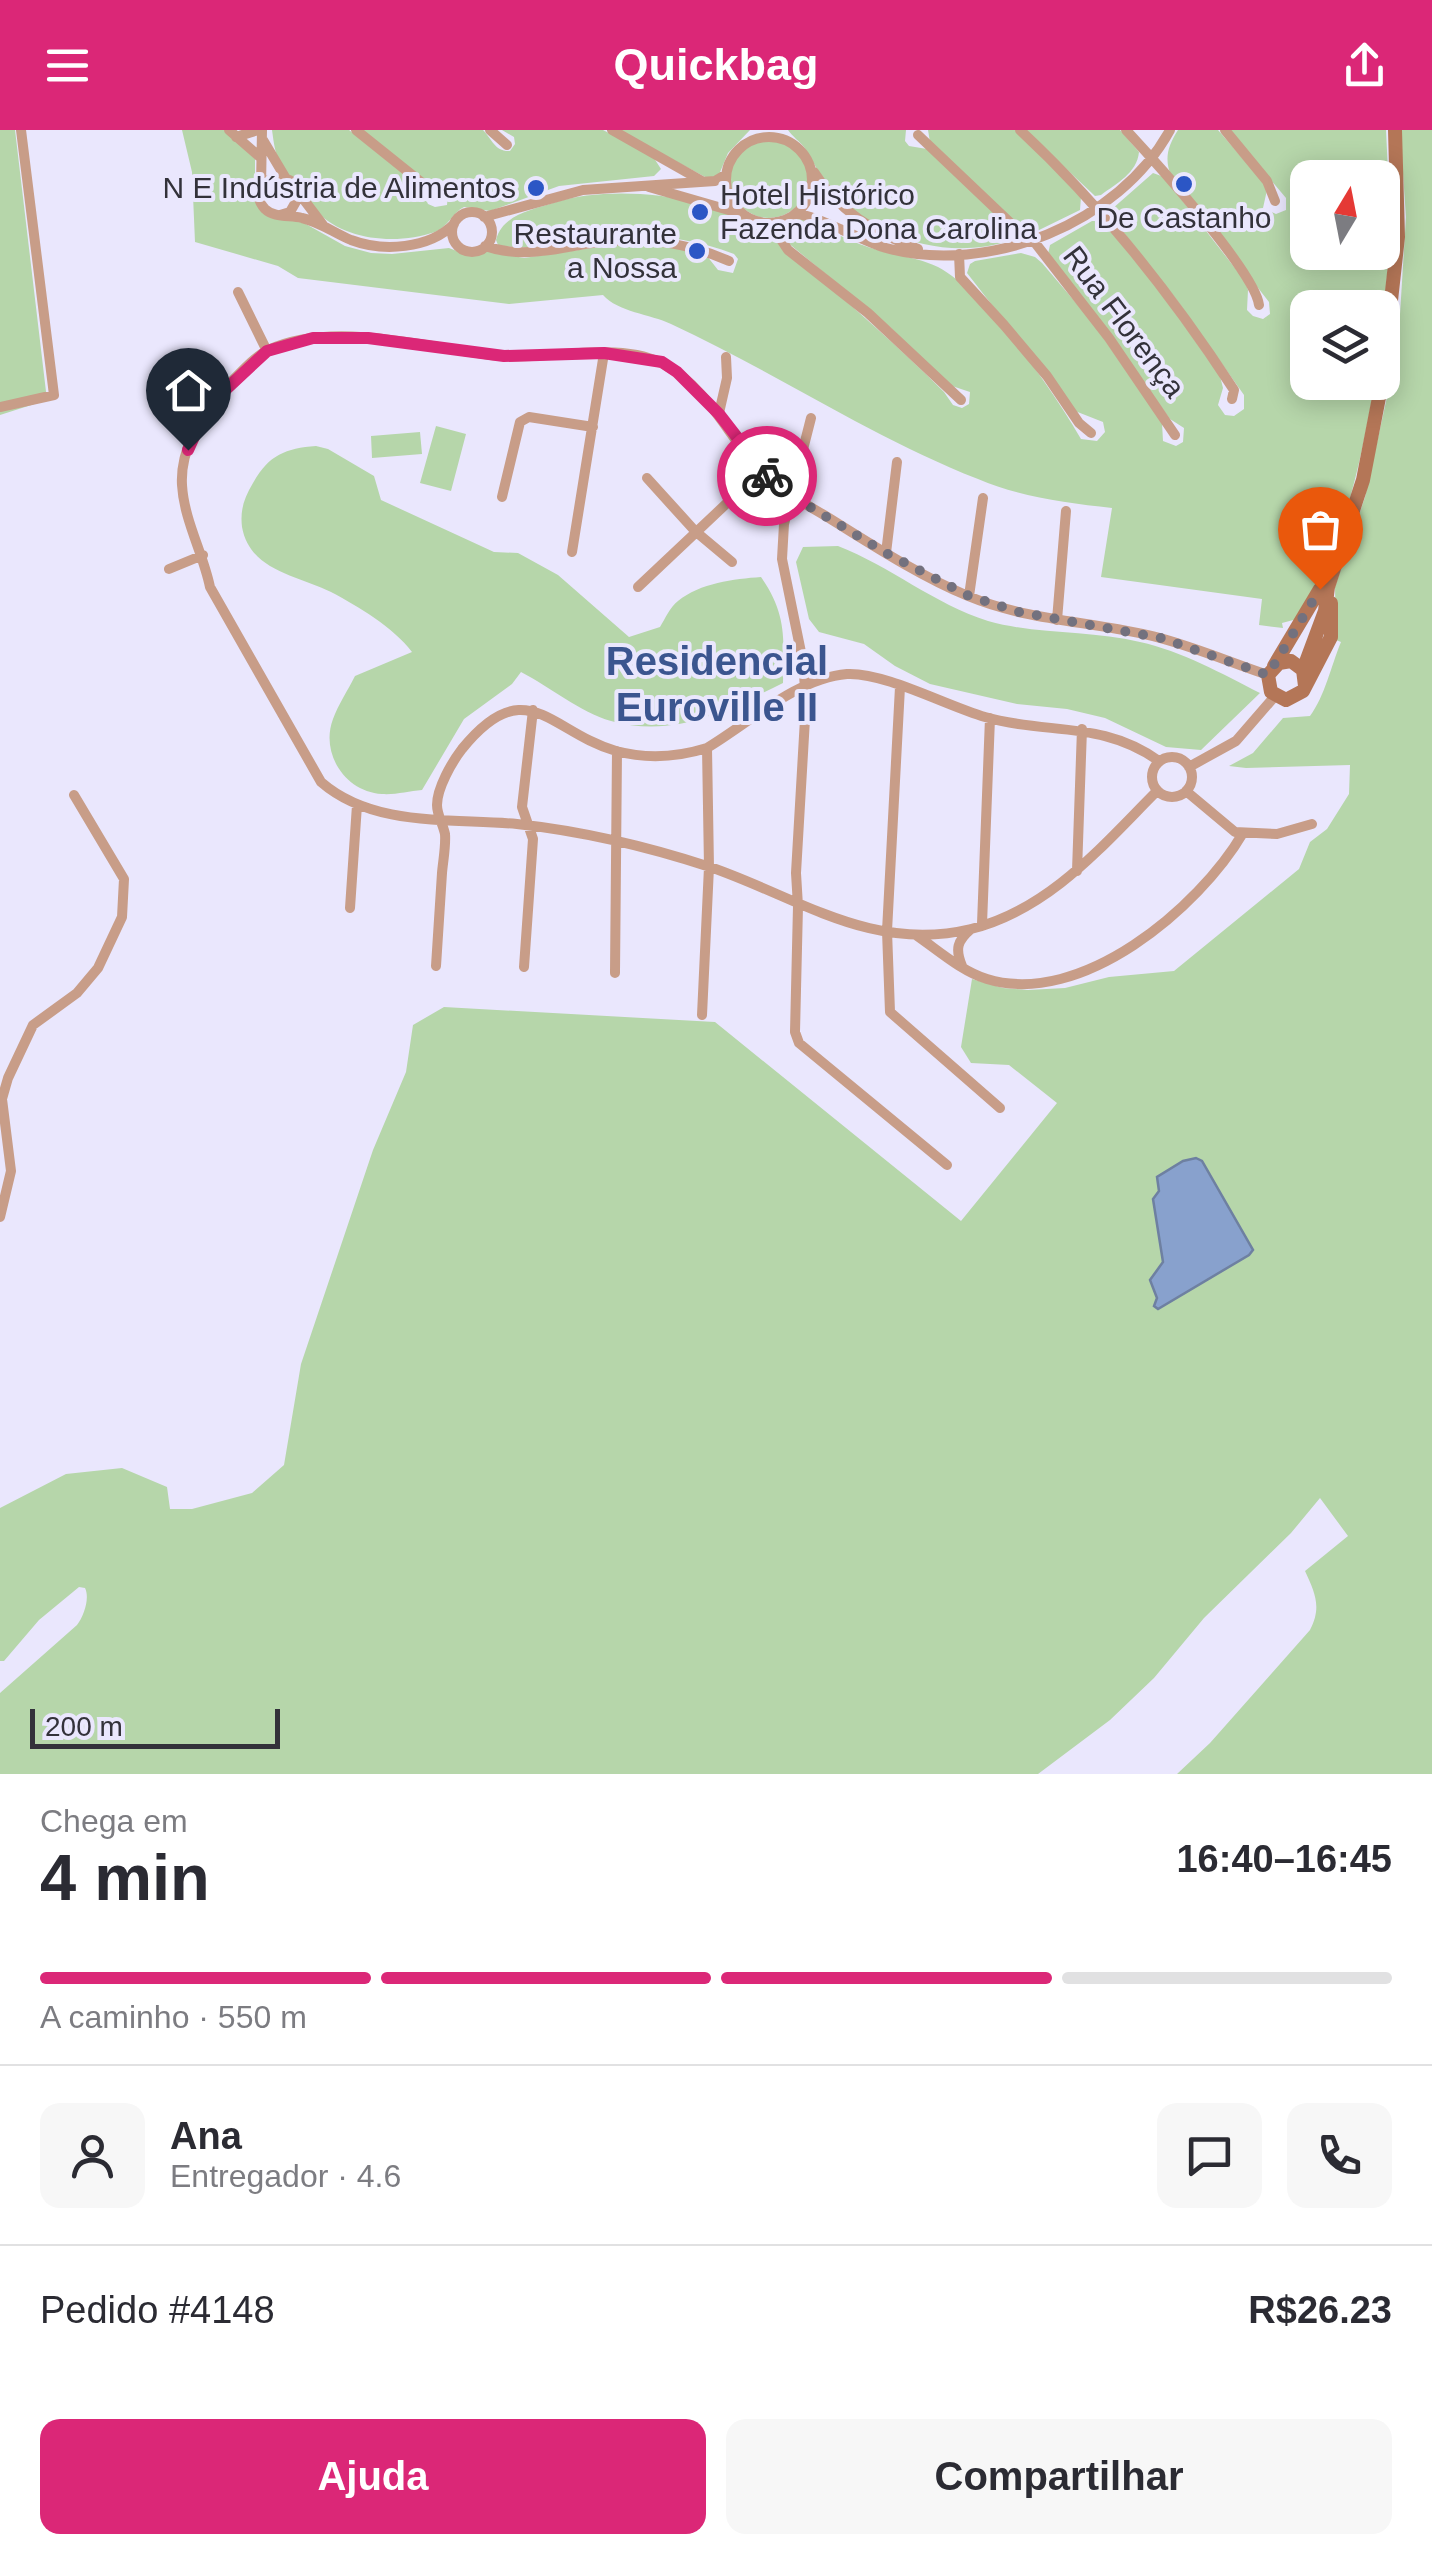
<!DOCTYPE html>
<html lang="pt">
<meta charset="utf-8">
<style>
body{margin:0;font-family:Arial,sans-serif;background:#f7f7f7;color:#2b2b33;height:100vh;display:flex;flex-direction:column;font-size:38px;white-space:nowrap}
*{box-sizing:border-box;margin:0}
p{font-size:32px;color:#7c7c81}
.icon{flex:none;width:55px;height:55px;fill:none;stroke:currentColor;stroke-width:2;stroke-linecap:round;stroke-linejoin:round}
.map{position:relative;height:1644px;overflow:hidden}
.details{display:flex;flex-direction:column;background:#fff;flex:1}
.details>*{flex:none}
.needle{width:65px;rotate:10deg}
.fabs{position:absolute;left:1290px;top:30px;display:grid;gap:20px}
.fabs a{display:grid;place-items:center;width:110px;height:110px;border-radius:20px;background:#fff;box-shadow:0 5px 25px #0003;font-size:50px}
.scale{position:absolute;left:30px;bottom:25px;width:250px;box-sizing:border-box;padding-left:10px;border:5px solid #33323a;border-top:0;font-size:28px;line-height:35px;white-space:nowrap;color:#33323a;-webkit-text-stroke:8px #eae7fd;paint-order:stroke}
.pin{position:absolute;display:grid;place-items:center;width:85px;height:85px;color:#fff;margin:-102px -42px;border-radius:50% 50% 50% 0;rotate:-45deg;box-shadow:0 0 10px #0007}
.pin .icon{rotate:45deg}
.courier{position:absolute;display:grid;place-items:center;width:100px;height:100px;margin:-50px;border:8px solid #db2777;border-radius:50%;background:#fff;color:#222;box-shadow:0 2px 12px #0007}
.headline em{font-style:normal;font-weight:600}
.headline div{display:flex;flex-direction:column-reverse}
.headline{display:flex;align-items:center;justify-content:space-between;height:170px;padding:0 40px}
h1{font-size:65px;font-weight:600;line-height:75px}
.bar{display:grid;grid-template-columns:repeat(4,1fr);gap:15px 10px;align-content:center;height:120px;padding:0 40px}
.bar i{height:12px;border-radius:8px;background:#e1e1e2}
.bar .on{background:#db2777}
.bar p{grid-column:span 4}
.line{display:flex;align-items:center;gap:25px;padding:0 40px;border-top:2px solid #e1e1e2}
.line div{flex:1}
.round{display:grid;place-items:center;flex:none;width:105px;height:105px;border-radius:20px;background:#f7f7f7}
.primary-button{display:flex;gap:20px;margin-top:auto;padding:20px 40px}
.primary-button a{flex:1;height:115px;border-radius:20px;background:#db2777;color:#fff;font-size:40px;font-weight:600;line-height:115px;text-align:center}
.primary-button a+a{background:#f7f7f7;color:#2b2b33}
header{display:flex;justify-content:space-between;align-items:center;height:130px;padding:0 40px;background:#db2777;color:#fff;font-size:45px;font-weight:600}
.map>svg:first-child{display:block}
.green{fill:#b6d6aa;fill-rule:evenodd}
.water{fill:#88a1cd;stroke:#6e80a1;stroke-width:2.5}
.lines{fill:none;stroke-linecap:round;stroke-linejoin:round}
.street{stroke:#c89d88;stroke-width:10}
.secondary{stroke:#b47657;stroke-width:14}
.done{stroke:#73717e;stroke-width:10;stroke-dasharray:0 18}
.route{stroke:#db2777;stroke-width:12}
.poi-dot{fill:#2b56c5;stroke:#eae7fd;stroke-width:4}
.labels{text-anchor:middle;stroke-width:8;stroke-linejoin:round;paint-order:stroke}
.poi-label{font-size:30px;fill:#33323a;stroke:#eae7fd;text-anchor:end}
.street-label{font-size:30px;fill:#33323a;stroke:#eae7fd}
.district-label{font-size:40px;font-weight:bold;fill:#3b558f;stroke:#eae7fd}
</style>
<header><svg class="icon" aria-label="menu" viewBox="0 0 24 24"><path d="M4 6h16M4 12h16M4 18h16"/></svg>Quickbag<svg class="icon" aria-label="share" viewBox="0 0 24 24"><path d="M12 15V3M7 8l5-5 5 5M5 13v7h14v-7"/></svg></header>
<div class="map">
<svg width="1432" height="1644" viewBox="0 0 1432 1644">
<rect width="100%" height="100%" fill="#eae7fd"/>
<path class="green" d="M0 0H15L47 270 0 285Z
M182 0H224L255 29V63L259 79 304 93 345 116 371 123 392 124 449 118 467 125 477 126 487 121 524 128 626 113 669 115 707 126 718 140 733 143 738 129 734 124C689 107 640 102 592 108 556 112 536 122 498 115L496 110C503 84 532 80 556 72 615 54 711 65 763 100 775 108 785 121 797 130 848 172 897 215 944 262L953 275 962 278 969 274 970 262 949 255 891 198 787 112C784 97 790 86 807 88 829 101 853 113 878 120 897 126 920 128 938 137 984 161 1055 263 1081 309L1097 311 1105 302 1103 292 1075 281 967 143 970 134 975 131 1021 123 1035 127 1042 133 1094 194 1162 293 1163 311 1176 316 1183 312 1184 298 1170 289 1048 124 1050 115 1092 91H1102L1158 158 1220 246 1223 258 1218 275 1225 285 1234 286 1244 279V265L1176 169 1113 89 1112 79 1153 43 1164 47 1245 151 1248 160 1247 180 1253 186 1263 189 1270 184 1269 172 1171 46C1164 28 1168 16 1178 0H1218L1264 53 1267 60 1263 78 1276 84 1286 80V68L1229 0H1386L1391 105 1383 187 1382 178H1308V252L1375 253C1360 334 1344 419 1297 489L1282 493 1283 498 1259 495 1262 469 1101 447 1112 378C1066 373 1020 367 978 349 871 307 775 242 671 194 650 184 618 182 603 165L509 174 298 148 278 136 195 112 192 42ZM1308 48H1382V122H1308Z
M272 0H349L420 57 428 74 435 77 447 75 448 63 440 57 428 54 362 0H483C492 9 495 22 510 21L515 14 514 7 502 0H603L652 25 661 39 654 46 559 56 490 81 464 77C452 83 448 97 435 102 397 115 345 111 316 81 308 73 305 63 300 54 294 45 295 50 288 44 276 34 274 14 272 0Z
M618 0H750L728 23 718 47 707 48Z
M788 0H906L905 11 909 16 927 19 1005 93 1010 102 1008 111C946 131 870 108 829 57 819 45 813 30 804 17 799 11 793 7 788 0Z
M928 0H1015L1075 59 1081 67 1080 80 1035 102 1023 100 930 12Z
M1025 0H1120L1139 22C1137 43 1117 53 1101 65L1095 66Z
M1400 0H1432V1644H1177L1210 1613 1310 1500C1322 1477 1315 1463 1305 1441L1348 1406 1320 1368 1291 1403 1204 1488 1154 1548 1110 1590 1038 1644H0V1563L77 1495C84 1486 90 1468 85 1458L79 1457 39 1490 4 1531H0V1378L66 1344 122 1338 167 1357 170 1379H192L252 1363 284 1335 301 1234 373 1020 406 942 413 895 444 877 715 892 961 1091 1057 973 1009 935 971 933 961 917 972 849 1003 858 1028 860 1065 858 1109 847 1174 841 1299 739 1310 712 1327 699 1349 664 1350 635 1246 638 1229 636 1253 623 1283 588 1310 586C1325 566 1331 536 1341 512L1336 510 1335 457 1365 367 1398 217 1406 87Z
M730 49a39 39 0 1 1 78 0a39 39 0 1 1-78 0Z
M436 296 466 304 451 361 420 353Z
M420 302 422 324 372 328 371 306Z
M316 316 328 319 374 346 381 370 494 422 518 423 558 445 629 507 660 497C665 489 670 477 678 471 700 453 734 449 761 447 787 484 784 509 783 553 728 580 675 609 611 591 580 582 550 557 521 542L512 554 464 589 422 660C409 661 395 665 382 664 345 662 320 623 333 589 338 575 348 560 355 546L412 522C393 497 359 477 331 462 297 445 250 441 242 397 240 380 244 368 253 353 268 326 285 318 316 316Z
M838 416C890 436 934 474 988 491 1038 505 1090 500 1140 512 1181 521 1223 544 1260 563L1201 620 1166 617 1105 588 1067 579 1017 574 930 554 895 536 864 514 819 502 809 489 796 432 803 417Z"/>
<path class="water" d="M1196 1028 1202 1031 1253 1120 1249 1125 1158 1179 1154 1176 1157 1168 1150 1150 1163 1132 1153 1069 1159 1061 1157 1047 1183 1031Z"/>
<g class="lines">
<path class="street" d="M229 0 261 28
M356 0 437 65
M490 0 507 15
M612 0 702 51
M1020 0C1103 77 1172 165 1234 260L1232 269
M1126 0C1153 29 1255 142 1259 175
M1225 0 1267 51 1275 71
M918 5 1021 103 1036 114 1109 208 1175 305
M726 50a43 43 0 1 1 86 0a43 43 0 1 1-86 0Z
M236 7 258 0
M263 10 285 47
M814 42C838 81 875 103 918 119
M261 57 262 0
M649 57 739 83
M298 62 323 95
M452 102a20 20 0 1 1 40 0a20 20 0 1 1-40 0Z
M795 84C810 82 864 112 886 118 989 146 1119 93 1170 0
M280 85 290 82 298 68 294 53C272 37 247 60 265 79 274 88 290 85 302 88 320 92 334 103 351 110 383 122 429 119 454 94
M484 87 583 60 715 51 725 45
M776 92 780 108 788 120 868 183 961 270
M485 116C520 128 550 120 585 114 636 106 682 110 729 131
M959 124 960 147 1004 195 1047 246 1079 293 1091 303
M238 162 267 221
M0 277 54 265 21 0
M719 283 727 248 726 227
M811 288 784 394 782 429 803 532 806 572 796 743 798 776 795 902 799 913 947 1035
M647 348 695 401 732 432
M502 367 520 292 529 287 593 297
M572 422 604 223
M886 423 897 332
M169 439 203 425
M638 457 761 341
M969 466 983 368
M1057 490 1066 381
M900 557 887 801 890 882 1000 978
M1152 647a20 20 0 1 1 40 0a20 20 0 1 1-40 0Z
M1189 637 1236 611 1275 566
M1157 661C1102 716 1050 779 971 799 871 823 798 767 710 737 649 717 581 701 517 694 452 688 374 698 321 652L210 457C203 423 184 390 182 355 180 322 200 283 223 260 236 248 252 228 268 220 335 189 430 219 500 226 549 230 622 210 665 235 709 259 728 307 761 341 780 361 806 374 829 388 874 416 920 446 968 466 1030 492 1097 491 1160 508 1197 518 1232 533 1268 545
M1186 661 1235 702 1277 704 1312 694
M1077 741 1082 599
M350 778 357 675
M982 794 990 588
M916 805C938 820 961 841 987 849 1081 878 1199 778 1243 703
M436 836C438 805 440 774 442 743 443 731 446 716 445 704 443 694 437 685 437 675 437 658 452 632 462 619 526 540 550 602 616 621 646 629 678 627 707 618 749 593 797 548 847 544 884 542 947 576 985 587 1047 605 1102 590 1159 631
M962 836C955 819 957 811 971 799
M524 837 533 709 522 677 533 580
M615 843 617 621
M702 885 709 737 707 618
M0 1087 11 1041 2 969 8 948 33 895 77 863 98 838 122 787 124 749 74 665"/>
<path class="secondary" d="M1382 252 1398 107 1395 0
M1274 536 1320 459 1328 457
M1303 540 1325 481 1328 457 1363 350 1382 252
M1305 556 1303 540 1291 531 1279 533 1268 545 1271 562 1286 570 1303 561 1331 507V473"/>
</g>
<g class="lines">
<path class="done" d="M767 346 792 366 886 423 969 466 1019 482 1161 508 1268 545 1320 459"/>
<path class="route" d="M188 320 208 276 267 221 313 208H368L504 226 604 223 662 232 677 242 719 284 767 346"/>
</g>
<g class="poi-dot">
<circle cx="1184" cy="54" r="10"/>
<circle cx="536" cy="58" r="10"/>
<circle cx="700" cy="82" r="10"/>
<circle cx="697" cy="121" r="10"/>
</g>
<g class="labels">
<g class="poi-label">
<text x="516" y="68">N E Indústria de Alimentos</text>
<text x="720" y="75" text-anchor="start">Hotel Histórico<tspan x="720" dy="34">Fazenda Dona Carolina</tspan></text>
<text x="1184" y="98" text-anchor="middle">De Castanho</text>
<text x="677" y="114">Restaurante<tspan x="677" dy="34">a Nossa</tspan></text>
</g>
<g class="street-label">
<text transform="translate(1124 192) rotate(53)" y="10">Rua Florença</text>
</g>
<g class="district-label">
<text x="717" y="545">Residencial<tspan x="717" dy="46">Euroville II</tspan></text>
</g>
</g>
</svg>
<div class="fabs">
<a><svg class="needle" viewBox="-14 -14 28 28"><path d="M0-13l5 13h-10z" fill="#e53935"/><path d="M0 13l5-13h-10z" fill="#7c7c81"/></svg></a>
<a><svg class="icon" aria-label="layers" viewBox="0 0 24 24"><path d="M12 4l9 5-9 5-9-5zM3 14l9 5 9-5"/></svg></a>
</div>
<div class="scale">200 m</div>
<div class="pin" style="left:1320px;top:459px;background:#ea580c"><svg class="icon" aria-label="bag" viewBox="0 0 24 24"><path d="M5 8h14l-1 12H6zM9 8a3 3 0 0 1 6 0"/></svg></div>
<div class="pin" style="left:188px;top:320px;background:#1f2937"><svg class="icon" aria-label="home" viewBox="0 0 24 24"><path d="M3 11l9-7 9 7M6 9v11h12V9"/></svg></div>
<div class="courier" style="left:767px;top:346px"><svg class="icon" aria-label="bike" viewBox="0 0 24 24"><circle cx="6" cy="16" r="4"/><circle cx="18" cy="16" r="4"/><path d="M6 16l4-8h5l3 8M10 8l3 8H6M13 5h3"/></svg></div>
</div>
<section class="details">
<div class="headline"><div><h1>4 min</h1><p>Chega em</p></div><em>16:40–16:45</em></div>
<div class="bar"><i class="on"></i><i class="on"></i><i class="on"></i><i></i><p>A caminho · 550 m</p></div>
<div class="line" style="height:180px"><a class="round"><svg class="icon" aria-label="person" viewBox="0 0 24 24"><circle cx="12" cy="8" r="4"/><path d="M4 21q1-7 8-7t8 7"/></svg></a><div><b>Ana</b><p>Entregador · 4.6</p></div><a class="round"><svg class="icon" aria-label="chat" viewBox="0 0 24 24"><path d="M4 5h16v11H9l-5 4z"/></svg></a><a class="round"><svg class="icon" aria-label="phone" viewBox="0 0 24 24"><path d="M5 4h4l2 5-3 2q2 4 5 5l2-3 5 2v4C11 20 4 13 5 4z"/></svg></a></div>
<div class="line" style="height:130px"><div>Pedido #4148</div><b>R$26.23</b></div>
<div class="primary-button"><a>Ajuda</a><a>Compartilhar</a></div>
</section>
